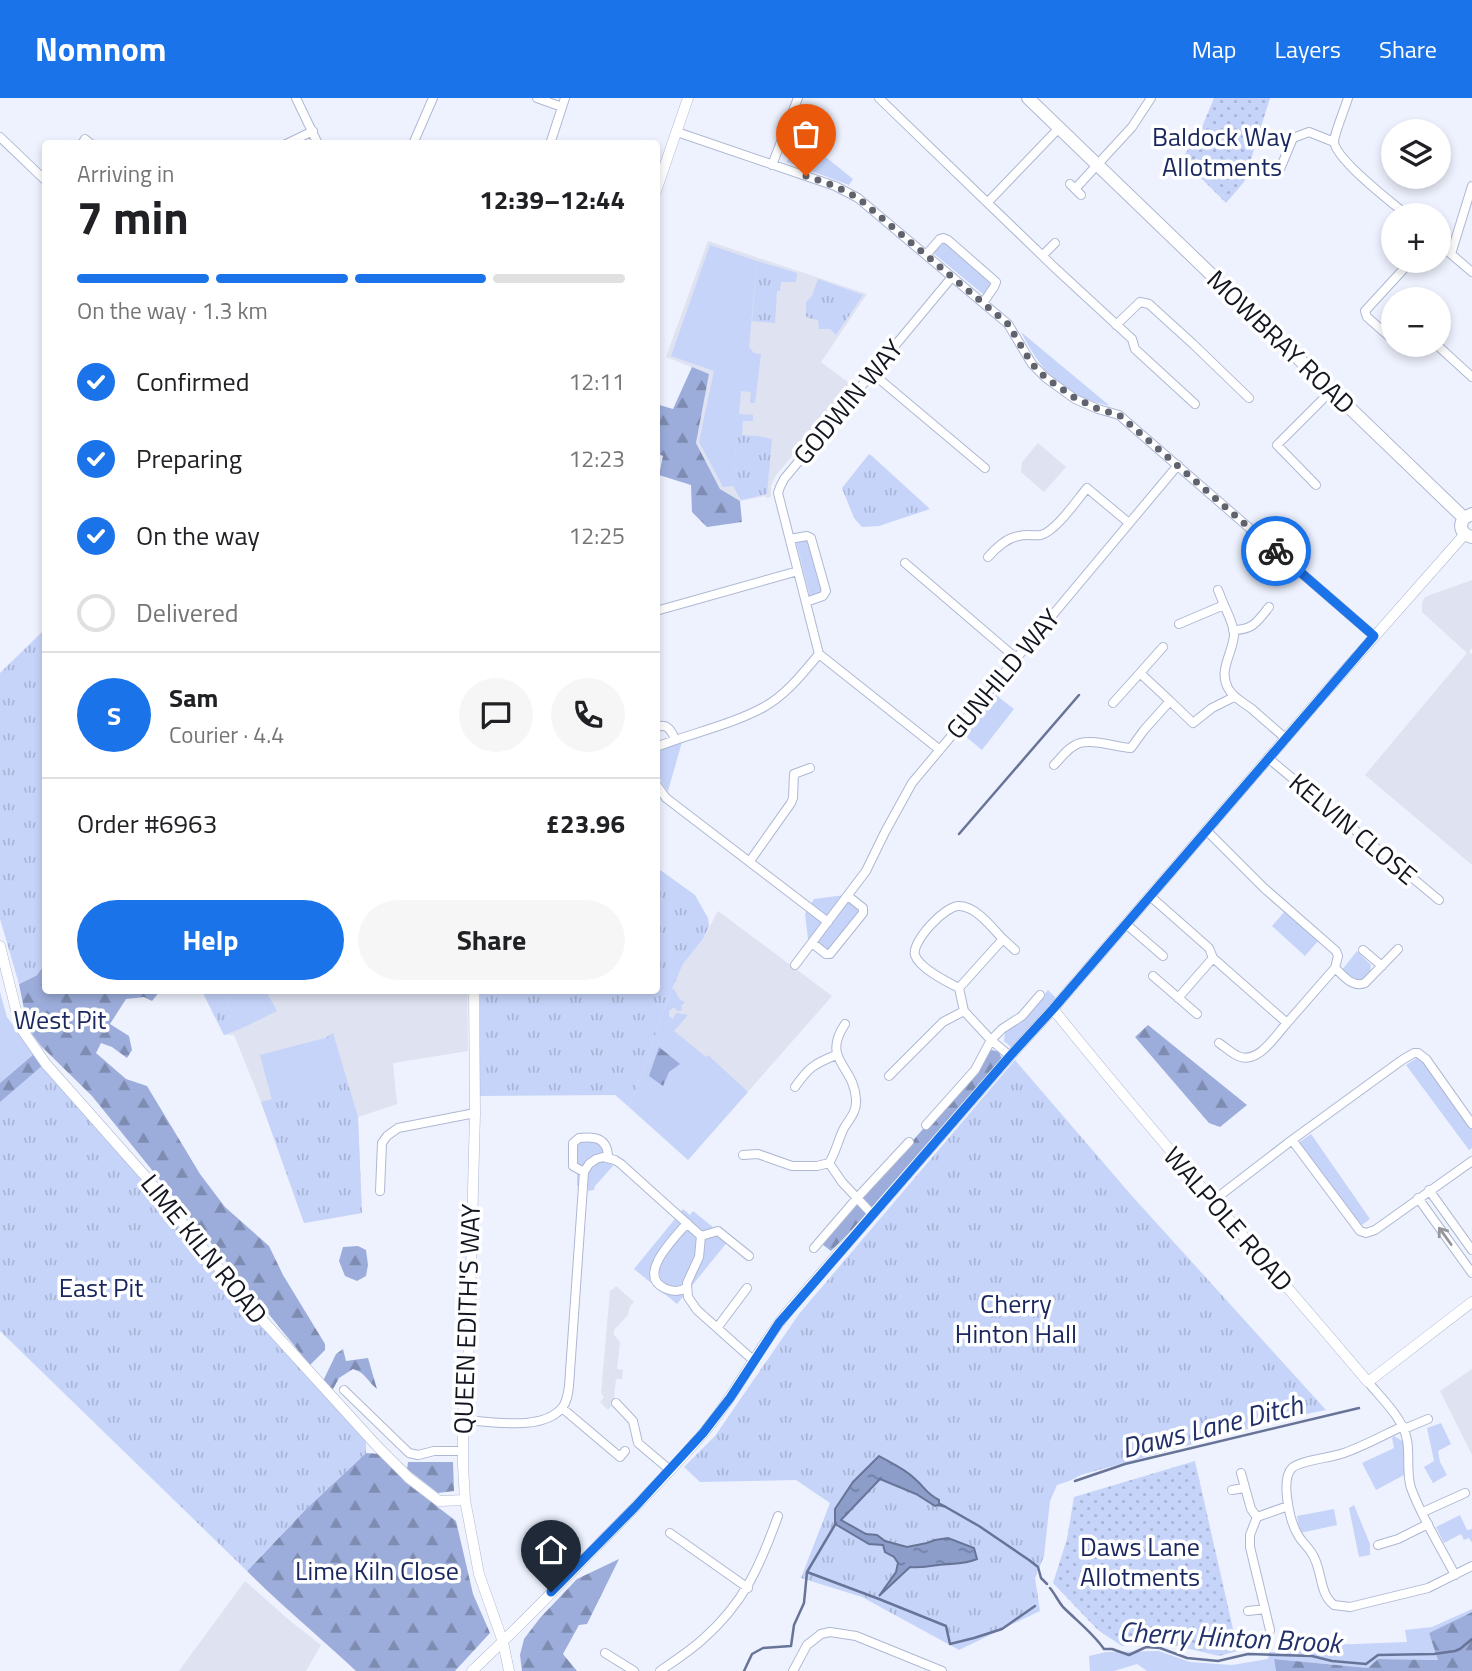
<!DOCTYPE html>
<meta charset="utf-8">
<style>
body{margin:0;font-family:"Titillium Web",sans-serif;background:#f6f6f6;color:#202124;height:100vh;display:flex;flex-direction:column;font-size:26px;white-space:nowrap}
*{box-sizing:border-box;margin:0}
p{font-size:23px;color:#757577}
.icon{flex:none;width:38px;height:38px;fill:none;stroke:currentColor;stroke-width:2;stroke-linecap:round;stroke-linejoin:round}
.map{position:relative;flex:1;overflow:hidden}
.drawer{position:absolute;left:42px;top:42px;width:618px;height:854px;display:flex;flex-direction:column;background:#fff;border-radius:7px;box-shadow:0 4px 10px #0003}
.drawer>*{flex:none}
.buttons{position:absolute;left:1381px;top:21px;display:grid;gap:14px}
.buttons a{display:grid;place-items:center;width:70px;height:70px;border-radius:50%;background:#fff;box-shadow:0 4px 10px #0003;font-size:35px}
.pin{position:absolute;display:grid;place-items:center;width:60px;height:60px;color:#fff;margin:-72px -30px;border-radius:50% 50% 50% 0;rotate:-45deg;box-shadow:0 0 7px #0007}
.pin .icon{rotate:45deg}
.courier{position:absolute;display:grid;place-items:center;width:70px;height:70px;margin:-35px;border:5px solid #1a73e8;border-radius:50%;background:#fff;color:#222;box-shadow:0 2px 9px #0007}
.summary em{font-style:normal;font-weight:700}
.summary div{display:flex;flex-direction:column-reverse}
.summary{display:flex;align-items:center;justify-content:space-between;height:119px;padding:0 35px}
h1{font-size:46px;font-weight:700;line-height:52px}
.bar{display:grid;grid-template-columns:repeat(4,1fr);gap:10px 7px;align-content:center;height:84px;padding:0 35px}
.bar i{height:9px;border-radius:5px;background:#e0e0e0}
.bar .active{background:#1a73e8}
.bar p{grid-column:span 4}
.line{display:flex;align-items:center;gap:18px;padding:0 35px;border-top:2px solid #e0e0e0}
.line div{flex:1}
.round{display:grid;place-items:center;flex:none;width:74px;height:74px;border-radius:37px;background:#f6f6f6}
ol{padding:0 35px;list-style:none}
li{display:flex;align-items:center;gap:21px;height:77px}
li p{margin-inline-start:auto}
li .icon{padding:7px;border-radius:50%;background:#1a73e8;color:#fff;stroke-width:4}
li:last-child{color:#757577}
li i{width:38px;height:38px;border:4px solid #e0e0e0;border-radius:50%}
.action{display:flex;gap:14px;margin-top:auto;padding:14px 35px}
.action a{flex:1;height:80px;border-radius:42px;background:#1a73e8;color:#fff;font-size:28px;font-weight:700;line-height:80px;text-align:center}
.action a+a{background:#f6f6f6;color:#202124}
header{display:flex;align-items:center;gap:42px;box-sizing:border-box;height:98px;padding:0 35px;background:#1a73e8;color:#fff}
header strong{font-size:33px}
nav{display:flex;gap:38px;margin-inline-start:auto;font-size:24px}
.map>svg:first-child{display:block}
.built{fill:#dee2f1}
.grass{fill:#c6d4fa}
.forest{fill:url(#forest-firs)}
.park{fill:url(#park-tufts)}
.garden{fill:url(#garden-dots)}
.water{fill:url(#water-ripples);stroke:#687497;stroke-width:2}
.lines{fill:none;stroke-linecap:round;stroke-linejoin:round}
.stream{stroke:#687497;stroke-width:2.5}
.minor-casing{stroke:#aeb8d3;stroke-width:10}
.tertiary-casing{stroke:#aeb8d3;stroke-width:11}
.primary-casing{stroke:#aeb8d3;stroke-width:14}
.minor{stroke:#fff;stroke-width:8}
.tertiary{stroke:#fff;stroke-width:10}
.primary{stroke:#fff;stroke-width:12}
.oneway{stroke:#95969b}
.done{stroke:#60636e;stroke-width:7;stroke-dasharray:0 12.6}
.route{stroke:#1a73e8;stroke-width:9}
.labels{text-anchor:middle;stroke-width:7;stroke-linejoin:round;paint-order:stroke}
.park-label{font-size:26px;fill:#1a275e;stroke:#fff}
.street-label{font-size:26px;fill:#131620;stroke:#fff}
.water-label{font-size:28px;font-style:italic;fill:#22316a;stroke:#fff}
</style>
<header>
<strong>Nomnom</strong>
<nav><a>Map</a><a>Layers</a><a>Share</a></nav>
</header>
<div class="map">
<svg width="1472" height="1573" viewBox="0 0 1472 1573">
<defs>
<pattern id="forest-firs" width="22" height="20" patternUnits="userSpaceOnUse" patternTransform="scale(1.75)"><rect width="22" height="20" fill="#9caddb"/><path d="M5 1l3.5 6h-7zM16 11l3.5 6h-7z" fill="#7e8cb1"/></pattern>
<pattern id="park-tufts" width="24" height="20" patternUnits="userSpaceOnUse" patternTransform="scale(1.75)"><rect width="24" height="20" fill="#c6d4fa"/><path d="M3 7l-1-3M5 7V3M7 7l1-3M15 17l-1-3M17 17v-4M19 17l1-3" fill="none" stroke="#a9b5d6"/></pattern>
<pattern id="garden-dots" width="8" height="8" patternUnits="userSpaceOnUse" patternTransform="scale(1.75)"><rect width="8" height="8" fill="#c6d4fa"/><path d="M2 2h.1M6 6h.1" fill="none" stroke="#a9b5d6" stroke-width="1.8" stroke-linecap="round"/></pattern>
<pattern id="water-ripples" width="26" height="14" patternUnits="userSpaceOnUse" patternTransform="scale(1.75)"><rect width="26" height="14" fill="#8c9dca"/><path d="M2 4q2-2 4 0t4 0M15 11q2-2 4 0t4 0" fill="none" stroke="#717fa4"/></pattern>
</defs>
<rect width="100%" height="100%" fill="#eef2fe"/>
<path class="built" d="M708 143 867 196 821 264 853 288 776 377 771 388V399L767 400 765 398 740 403 720 391 696 345 709 276 666 259Z
M1038 345 1066 369 1044 394 1021 374 1022 364Z
M1472 482V550L1469 554 1472 556V767L1365 677 1467 555 1422 514V504L1425 499Z
M718 813 832 898 688 1062 629 1009 672 891 683 866 703 841Z
M202 893H467L468 953 393 965 397 1006 358 1019 362 1115 304 1125 261 1004 234 937H224Z
M616 1188 634 1204 630 1208 628 1217 614 1232V1237L620 1244 617 1271 623 1272 622 1281H616L614 1299 615 1304 608 1312 600 1304 604 1299 601 1295 610 1192H612Z
M1472 1271V1357L1440 1293Z
M245 1483 289 1522 321 1547 306 1573H179Z"/>
<path class="grass" d="M797 36 853 81 849 87 787 64Z
M943 143 993 185 984 197 932 154Z
M710 147 757 163 749 249 754 255 761 256 755 305H750L751 294 741 293 739 316 753 317V323H743L742 337 737 338 733 388 723 389 699 344 714 273 671 258Z
M1021 234 1110 308C1100 305 1088 303 1079 298 1049 283 1036 262 1021 234Z
M807 438 825 493 811 503 795 440Z
M996 597 1014 611 982 652 964 637Z
M682 644 668 693C657 681 656 669 656 654Z
M845 797 863 810 826 856 808 841 805 816 814 801Z
M1285 813 1318 843 1305 858 1272 828Z
M1357 853 1371 867 1370 874 1358 885 1341 873Z
M672 891H674L680 902 685 904 681 908 682 912 678 913 674 909 669 913V918L673 921 676 915 688 917 674 933 706 959 708 957 748 994 688 1062 629 1009Z
M1048 892 1057 901 1012 950 1004 943 1005 934 1022 924Z
M222 893H266L277 913 240 931Z
M0 894 7 919 34 956 0 985Z
M325 940 338 985 272 1002 260 957Z
M1420 958 1472 1030V1050L1469 1052 1406 967Z
M1311 1036 1370 1121 1359 1129 1298 1045Z
M594 1042 605 1050 613 1068 595 1088 594 1092 588 1093V1088H577V1075L575 1065 577 1043Z
M683 1111 690 1117 693 1113 729 1142 677 1206 634 1171Z
M1441 1325 1451 1346 1438 1353 1440 1364 1447 1377 1433 1385 1424 1369 1434 1363 1427 1330Z
M1394 1338 1404 1344V1363L1406 1376 1376 1392 1362 1365 1394 1350 1392 1340Z
M1354 1407 1370 1446V1457L1359 1459 1349 1410Z
M1334 1411 1337 1427 1300 1435 1297 1418Z
M1460 1417 1467 1432 1472 1431V1445L1469 1440 1464 1442 1461 1436 1444 1445 1436 1429Z
M1472 1511V1514L1429 1535 1439 1562 1379 1561 1368 1570 1274 1561 1276 1573H1147L1137 1566 1114 1573H1090L1089 1558 1106 1554 1159 1553 1190 1564 1232 1567 1268 1561 1269 1554H1293L1294 1540 1328 1547 1407 1544 1405 1532 1432 1529Z"/>
<path class="forest" d="M692 269 709 276 696 345 720 391 740 403 742 424 707 429 692 414 691 387 659 377 663 358 656 355V306L673 311Z
M45 865 46 892 160 893 152 903 144 899 126 901 110 926 129 938 132 952 127 960 112 949 101 945 96 955 126 981 147 988 200 1076 225 1109 269 1148 283 1177 325 1246V1252L310 1267 92 998 41 948 30 933 25 916 19 886 37 877Z
M1148 927 1247 1007 1220 1029 1209 1025 1135 939Z
M659 949 680 966 669 974 663 988 649 978Z
M992 952 999 954 1002 961 874 1110 831 1153 822 1146 981 965 985 955Z
M34 956 43 967 0 1016V985Z
M358 1148 366 1152 368 1167 366 1178 357 1183 345 1178 339 1163 343 1149Z
M343 1251 346 1263 368 1260 377 1291C366 1282 366 1275 353 1271L339 1280 332 1293 323 1283 336 1256Z
M366 1355 380 1356 405 1384 456 1423 473 1496 490 1535 455 1573H356C320 1539 282 1508 247 1473L306 1411Z
M408 1364H453L454 1393 438 1395 407 1371Z
M619 1461 587 1526 579 1527 563 1556 577 1573H522L520 1557 524 1541 540 1520 577 1481Z
M1472 1514V1573H1276L1274 1561 1368 1570 1378 1561 1438 1562 1429 1535Z"/>
<path class="park" d="M757 163 797 175 796 184H781L780 193H777L775 225 752 223Z
M818 181 863 197 836 237 830 231H819L818 222 808 220 806 218V204L812 198Z
M737 337 758 338 772 341 767 396 741 402 733 388Z
M869 356 872 358 930 411 879 428 862 429 854 420 842 390Z
M45 531V865L37 877 19 886 0 821V575Z
M656 769 695 797 708 820 709 828 703 841 683 866 672 891 629 1009 615 997 480 998V893L656 892Z
M202 893H222L240 931 224 937Z
M333 935 358 1019 362 1115 304 1125 261 1004 337 985 325 940Z
M1015 962 1132 1098 1326 1312 1287 1320 1131 1363 1081 1377 1069 1383 1057 1387 1050 1403 1044 1458 1035 1480 1040 1513 959 1552 862 1499 801 1480 830 1405 796 1382 700 1384 684 1369 715 1338 799 1216Z
M43 967C152 1091 256 1220 366 1344V1355L306 1411 247 1473 0 1233V1004Z"/>
<path class="garden" d="M1214 0H1270L1244 84 1226 105 1182 61 1202 29Z
M1195 1363 1238 1553 1219 1558 1173 1547 1146 1543 1122 1548 1098 1532 1053 1485 1067 1441 1074 1399Z"/>
<path class="water" d="M879 1358C891 1365 904 1370 914 1380 926 1390 924 1394 939 1402V1405L946 1409 938 1407 935 1408 916 1396 880 1381 841 1422 866 1436 877 1437 885 1443 907 1449 927 1445 935 1442 948 1440 974 1450 977 1461C964 1467 951 1465 938 1467 926 1469 921 1470 910 1469L879 1498 896 1474 898 1465 894 1459 885 1454 883 1447 869 1446 835 1426V1411L853 1384Z"/>
<g class="lines">
<path class="stream" d="M959 736 1079 597
M1075 1383 1125 1366 1359 1310
M944 1408 979 1428 1029 1462 1038 1469 1041 1480 1047 1486
M807 1474 879 1501 946 1528 950 1546 974 1540 1002 1531 1035 1508
M1050 1490C1055 1496 1058 1503 1063 1509 1077 1523 1093 1535 1104 1551H1112L1129 1557 1146 1549 1160 1550 1187 1560 1218 1563 1248 1556 1312 1558 1332 1563 1366 1566 1378 1557 1434 1556 1455 1553 1460 1551 1472 1541
M744 1573 752 1556 763 1550 791 1548 794 1527 804 1505 807 1474 836 1425"/>
<defs>
<path id="minor" d="M296 0 318 46
M537 0 562 9
M879 0 1054 169 1132 241 1135 251 1195 306
M1348 0C1345 10 1335 34 1334 43 1334 60 1392 105 1407 117
M677 34 835 88 858 100 1008 226 1032 266 1046 280 1075 301 1098 311 1119 317 1374 538
M0 39 46 83
M82 46 85 41 91 46
M286 46 313 33
M413 46 433 0
M550 46 565 0
M772 67 798 0
M1280 71 1293 40 1309 34 1334 44
M1070 86 1081 97
M1075 91 1132 29 1151 0
M988 104 1059 30
M1438 145 1472 174
M1451 156 1472 88
M926 157 940 141 943 140 948 142 996 184 994 189 983 205
M1043 157 1055 145
M1116 227 1140 204 1149 206 1193 246 1249 300
M1393 242 1367 219 1365 213 1411 163
M1437 247 1472 279
M872 275 985 370
M1316 387 1277 347 1331 293
M790 441 807 438 811 440 826 493 823 498 806 504
M988 459C996 450 1006 440 1019 438 1026 436 1034 438 1041 437 1056 433 1077 402 1087 390L1129 425
M905 465 1016 560
M1218 492 1224 507
M656 513 798 473
M1179 526 1224 507C1228 516 1234 527 1234 537 1233 555 1218 572 1228 590 1233 600 1243 604 1252 611 1263 621 1274 630 1285 640
M1233 532C1253 532 1257 524 1269 509
M1140 575 1163 549
M1113 605 1140 575 1170 603
M656 629C667 625 671 632 675 641
M656 649C692 635 731 627 764 609 787 596 803 575 819 556
M940 652 819 556 778 395 780 389 784 381 952 179
M1268 660 1439 802
M1054 667C1061 660 1069 648 1080 645 1095 641 1115 649 1131 650L1144 632 1170 603 1193 625 1212 610 1234 599
M656 686 666 700 828 824
M750 763 791 705 793 700 794 676 810 670
M1150 798 1209 850 1213 860 1287 925 1335 870 1338 858 1336 853 1264 790 1206 732
M1126 826 1163 858
M1003 841 1015 852
M812 845 826 856H830L863 815V810L848 798
M1363 852 1382 868
M795 867 866 773 885 734 912 685 1178 367
M1335 870C1344 878 1352 890 1365 885L1398 851
M1153 878 1197 916
M959 890 1003 841C992 830 977 809 960 808 946 806 911 844 915 857 919 870 947 884 959 890L964 913 991 942 1010 958
M1178 900 1213 860
M845 926C821 962 854 967 856 1001 857 1014 850 1020 844 1030 838 1042 836 1054 829 1065L842 1084 872 1116
M1219 945C1225 949 1231 955 1238 958 1258 967 1275 938 1287 925
M889 978 943 924 964 913
M795 989C809 969 814 966 836 957
M926 1027 975 972 991 942 1002 931 1022 918 1040 897
M1292 1042 1360 1133 1366 1135 1375 1132 1472 1063
M743 1057 758 1056 792 1068H817L829 1065
M584 1074 573 1068V1045L579 1040C595 1038 608 1040 608 1060
M1429 1092 1472 1152
M380 1093 382 1045 387 1038 398 1030 475 1015
M1418 1100 1472 1175
M1214 1102 1292 1042 1402 962 1414 955H1418L1426 961 1472 1026
M701 1138 718 1133 749 1158
M814 1150 857 1100 909 1044
M686 1190C679 1194 672 1194 664 1190 636 1176 676 1139 687 1125
M717 1230 747 1190
M1368 1284C1382 1301 1403 1320 1407 1342 1410 1357 1406 1374 1411 1390 1421 1418 1441 1450 1455 1477
M344 1292 409 1355 418 1357 434 1353H462
M616 1305 633 1323 638 1345 670 1372
M562 1310 620 1359 625 1353
M463 1322C492 1323 541 1334 562 1310 567 1304 568 1296 569 1288L584 1074 589 1066 596 1061 603 1059 615 1062 621 1066 701 1138 699 1159 687 1185 688 1199 697 1212 753 1262
M1403 1328C1384 1337 1364 1348 1344 1355 1331 1360 1301 1362 1292 1370 1280 1382 1290 1424 1298 1437 1301 1443 1307 1448 1311 1454 1323 1470 1318 1495 1334 1507L1350 1509 1428 1490 1472 1468
M1404 1331 1428 1321
M1241 1375 1251 1411 1257 1419
M1232 1392 1244 1390
M1423 1414 1465 1395
M670 1435 748 1490
M1378 1447 1398 1441 1428 1426
M1248 1513 1265 1511
M1270 1532 1250 1449V1437L1257 1419 1288 1408
M605 1555 634 1573
M660 1573C674 1563 690 1553 703 1541 744 1505 760 1468 778 1418
M793 1573 807 1547 821 1536 830 1534 856 1538 942 1573"/>
<path id="tertiary" d="M656 93 688 0
M0 848 17 916 23 933 46 966 146 1079 246 1204 377 1348 409 1380 439 1403 465 1402
M474 892 475 1015 469 1248 463 1322V1367L465 1402 479 1476 503 1544 509 1573
M1053 911C1155 1038 1263 1160 1368 1284L1472 1204
M472 1573C515 1533 555 1491 596 1449 633 1411 671 1374 705 1333 737 1295 758 1249 790 1211L1010 958 1053 911 1315 606 1465 436"/>
<path id="primary" d="M1028 0 1464 420
M1472 416 1464 420C1458 429 1462 437 1472 439"/>
</defs>
<use href="#minor" class="minor-casing"/>
<use href="#tertiary" class="tertiary-casing"/>
<use href="#primary" class="primary-casing"/>
<use href="#minor" class="minor"/>
<use href="#tertiary" class="tertiary"/>
<use href="#primary" class="primary"/>
</g>
<defs><path id="oneway-shaft" d="M-6 0H5M1.5-3L5.5 0L1.5 3" fill="none" stroke-width="1.6" stroke-linecap="round" stroke-linejoin="round" transform="scale(1.75)"/></defs>
<use class="oneway" href="#oneway-shaft" transform="translate(1445 1138) rotate(-126)"/>
<g class="lines">
<path class="done" d="M806 78 835 88 858 100 1008 226 1032 266 1046 280 1075 300 1098 311 1119 317 1276 453"/>
<path class="route" d="M551 1494 635 1409 703 1335 730 1300 779 1225 1010 958 1053 911 1374 538 1276 453"/>
</g>
<g class="labels">
<g class="park-label">
<text x="1222" y="48">Baldock Way<tspan x="1222" dy="30">Allotments</tspan></text>
<text x="60" y="931">West Pit</text>
<text x="101" y="1199">East Pit</text>
<text x="1016" y="1215">Cherry<tspan x="1016" dy="30">Hinton Hall</tspan></text>
<text x="1140" y="1458">Daws Lane<tspan x="1140" dy="30">Allotments</tspan></text>
<text x="377" y="1482">Lime Kiln Close</text>
</g>
<g class="street-label">
<text transform="translate(1281 244) rotate(44)" y="9">MOWBRAY ROAD</text>
<text transform="translate(848 304) rotate(-50)" y="9">GODWIN WAY</text>
<text transform="translate(1003 576) rotate(-50)" y="9">GUNHILD WAY</text>
<text transform="translate(1353 731) rotate(40)" y="9">KELVIN CLOSE</text>
<text transform="translate(1228 1121) rotate(49)" y="9">WALPOLE ROAD</text>
<text transform="translate(204 1151) rotate(51)" y="9">LIME KILN ROAD</text>
<text transform="translate(467 1221) rotate(-88)" y="9">QUEEN EDITH'S WAY</text>
</g>
<g class="water-label">
<text transform="translate(1212 1328) rotate(-14)" y="10">Daws Lane Ditch</text>
<text transform="translate(1230 1539) rotate(3)" y="10">Cherry Hinton Brook</text>
</g>
</g>
</svg>
<div class="buttons">
<a><svg class="icon" aria-label="layers" viewBox="0 0 24 24"><path d="M12 4l9 5-9 5-9-5zM3 14l9 5 9-5"/></svg></a>
<a>+</a>
<a>−</a>
</div>
<div class="pin" style="left:806px;top:78px;background:#ea580c"><svg class="icon" aria-label="bag" viewBox="0 0 24 24"><path d="M5 8h14l-1 12H6zM9 8a3 3 0 0 1 6 0"/></svg></div>
<div class="pin" style="left:551px;top:1494px;background:#1f2937"><svg class="icon" aria-label="home" viewBox="0 0 24 24"><path d="M3 11l9-7 9 7M6 9v11h12V9"/></svg></div>
<div class="courier" style="left:1276px;top:453px"><svg class="icon" aria-label="bike" viewBox="0 0 24 24"><circle cx="6" cy="16" r="4"/><circle cx="18" cy="16" r="4"/><path d="M6 16l4-8h5l3 8M10 8l3 8H6M13 5h3"/></svg></div>
<section class="drawer">
<div class="summary"><div><h1>7 min</h1><p>Arriving in</p></div><em>12:39–12:44</em></div>
<div class="bar"><i class="active"></i><i class="active"></i><i class="active"></i><i></i><p>On the way · 1.3 km</p></div>
<ol>
<li><svg class="icon" aria-label="check" viewBox="0 0 24 24"><path d="M5 12l5 5 9-10"/></svg>Confirmed<p>12:11</p></li>
<li><svg class="icon" aria-label="check" viewBox="0 0 24 24"><path d="M5 12l5 5 9-10"/></svg>Preparing<p>12:23</p></li>
<li><svg class="icon" aria-label="check" viewBox="0 0 24 24"><path d="M5 12l5 5 9-10"/></svg>On the way<p>12:25</p></li>
<li><i></i>Delivered</li>
</ol>
<div class="line" style="height:126px"><b class="round" style="background:#1a73e8;color:#fff">S</b><div><b>Sam</b><p>Courier · 4.4</p></div><a class="round"><svg class="icon" aria-label="chat" viewBox="0 0 24 24"><path d="M4 5h16v11H9l-5 4z"/></svg></a><a class="round"><svg class="icon" aria-label="phone" viewBox="0 0 24 24"><path d="M5 4h4l2 5-3 2q2 4 5 5l2-3 5 2v4C11 20 4 13 5 4z"/></svg></a></div>
<div class="line" style="height:91px"><div>Order #6963</div><b>£23.96</b></div>
<div class="action"><a>Help</a><a>Share</a></div>
</section>
</div>
